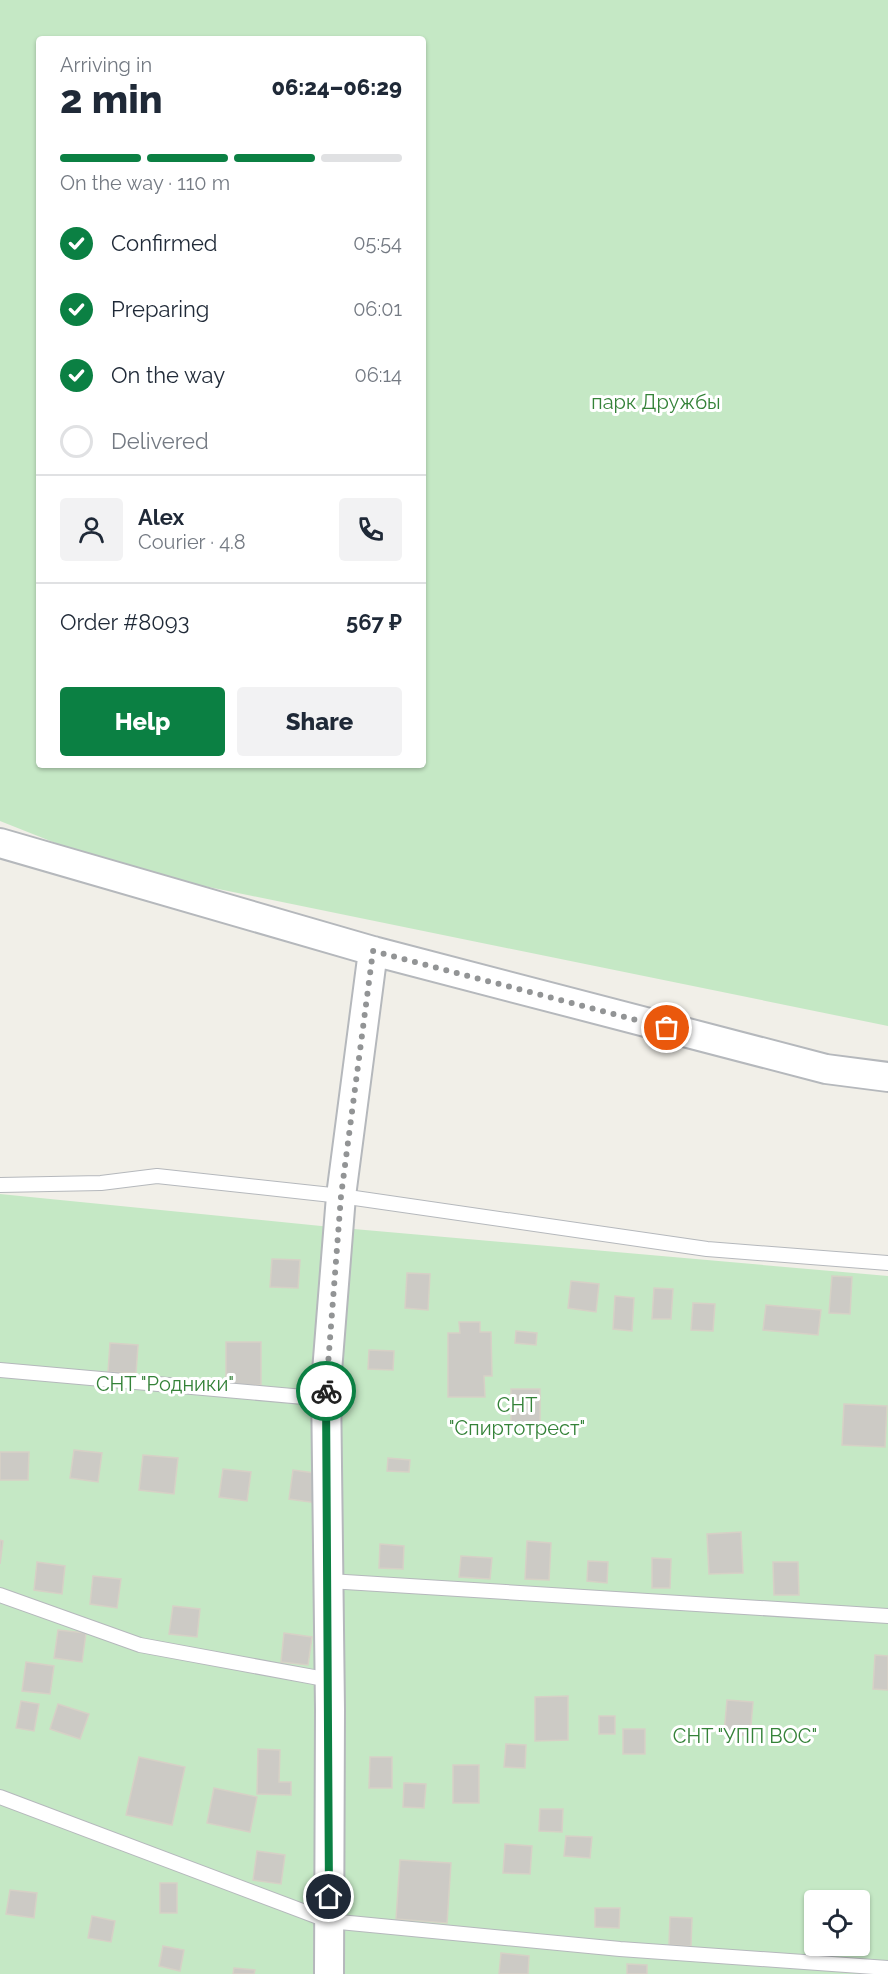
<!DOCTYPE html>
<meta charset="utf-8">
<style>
body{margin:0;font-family:Raleway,sans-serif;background:#f2f2f3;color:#1f2937;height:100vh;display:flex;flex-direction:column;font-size:22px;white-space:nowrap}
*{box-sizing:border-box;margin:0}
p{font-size:20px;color:#747a83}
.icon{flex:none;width:33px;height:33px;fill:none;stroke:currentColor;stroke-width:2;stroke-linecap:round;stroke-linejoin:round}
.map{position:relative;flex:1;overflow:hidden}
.side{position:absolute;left:36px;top:36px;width:390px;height:732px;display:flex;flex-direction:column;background:#fff;border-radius:6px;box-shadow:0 2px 4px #0004}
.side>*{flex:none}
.tools{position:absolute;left:804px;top:1890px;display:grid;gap:12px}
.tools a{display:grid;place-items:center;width:66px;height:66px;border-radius:6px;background:#fff;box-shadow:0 2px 4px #0004;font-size:30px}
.pin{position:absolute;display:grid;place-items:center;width:51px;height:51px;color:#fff;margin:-26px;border:3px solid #fff;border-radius:50%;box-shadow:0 2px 6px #0007}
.courier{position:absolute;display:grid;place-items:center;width:60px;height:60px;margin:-30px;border:4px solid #0b8043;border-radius:50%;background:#fff;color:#222;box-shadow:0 2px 8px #0007}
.overview em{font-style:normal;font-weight:800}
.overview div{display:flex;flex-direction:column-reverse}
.overview{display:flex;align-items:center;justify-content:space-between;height:102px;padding:0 24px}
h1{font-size:39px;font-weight:800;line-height:45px}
.bar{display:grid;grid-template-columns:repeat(4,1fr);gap:9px 6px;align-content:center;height:72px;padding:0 24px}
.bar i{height:8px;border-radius:4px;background:#e0e1e3}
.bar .active{background:#0b8043}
.bar p{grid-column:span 4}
.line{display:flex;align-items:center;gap:15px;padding:0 24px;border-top:2px solid #e0e1e3}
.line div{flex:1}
.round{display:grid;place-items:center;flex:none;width:63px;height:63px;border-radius:6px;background:#f2f2f3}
ol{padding:0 24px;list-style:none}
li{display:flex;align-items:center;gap:18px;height:66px}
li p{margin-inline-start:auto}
li .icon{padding:6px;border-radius:50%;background:#0b8043;color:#fff;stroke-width:4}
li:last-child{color:#747a83}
li i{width:33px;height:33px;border:3px solid #e0e1e3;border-radius:50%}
.primary-button{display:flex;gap:12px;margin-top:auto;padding:12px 24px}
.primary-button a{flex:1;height:69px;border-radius:6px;background:#0b8043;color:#fff;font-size:24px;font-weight:800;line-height:69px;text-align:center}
.primary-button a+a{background:#f2f2f3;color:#1f2937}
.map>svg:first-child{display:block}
.green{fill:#c5e8c5;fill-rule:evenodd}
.building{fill:#cccac5;stroke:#d6d1c6;stroke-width:1.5}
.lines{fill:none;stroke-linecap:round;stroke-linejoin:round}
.service-casing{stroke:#b5b8bc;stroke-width:16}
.minor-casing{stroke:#b5b8bc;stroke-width:32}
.service{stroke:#fff;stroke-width:14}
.minor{stroke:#fff;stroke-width:28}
.done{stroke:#929495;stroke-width:6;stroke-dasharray:0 10.8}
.route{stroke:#0b8043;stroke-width:8}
.labels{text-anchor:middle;stroke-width:6;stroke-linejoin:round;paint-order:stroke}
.park-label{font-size:20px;fill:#348238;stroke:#fff}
</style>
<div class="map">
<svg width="888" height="1974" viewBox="0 0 888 1974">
<rect width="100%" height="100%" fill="#f1efe8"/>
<path class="green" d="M0 0H888V1026L121 869 0 821ZM39 39H423V765H39Z
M0 1194 331 1227 888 1276V1974H0ZM814 1900H860V1946H814Z"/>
<path class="building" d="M272 1259 300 1260 298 1288 270 1287Z
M407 1273 430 1274 428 1310 405 1308Z
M832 1276 852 1277 850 1314 829 1313Z
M571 1281 599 1284 596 1312 568 1308Z
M654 1288 673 1289 671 1319H652Z
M615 1296 634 1298 632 1331 613 1329Z
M693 1303 715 1304 713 1331 691 1330Z
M766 1305 821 1310 818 1335 763 1330Z
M459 1322H480V1332H491L492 1376H484L485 1397H448V1333H460Z
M516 1331 537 1333 536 1345 515 1343Z
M226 1342H261V1385H226Z
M110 1343 138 1345 136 1373 108 1372Z
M369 1350 394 1351 393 1370 368 1369Z
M511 1389H540V1425H511Z
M844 1404 887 1406 885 1447 842 1445Z
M74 1450 102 1453 98 1482 70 1478Z
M0 1452H29L28 1480H0Z
M143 1455 178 1458 174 1494 139 1490Z
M388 1458 410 1460 409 1472 387 1471Z
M223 1469 251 1472 247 1501 219 1497Z
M293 1470 321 1474 317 1503 289 1499Z
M741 1532 743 1573 709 1574 707 1534Z
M0 1540 3 1541 0 1564Z
M527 1541 551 1543 549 1580 525 1579Z
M380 1544 404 1546 403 1569 379 1568Z
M461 1556 492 1558 490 1579 459 1577Z
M652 1558 671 1559 670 1588H652Z
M588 1561 608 1562 607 1583 587 1581Z
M37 1562 65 1566 62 1594 34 1590Z
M773 1562H798L799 1595H774Z
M93 1576 121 1579 117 1608 90 1604Z
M173 1606 200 1609 197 1637 169 1634Z
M58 1630 86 1633 82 1662 54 1658Z
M284 1633 312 1637 308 1665 281 1662Z
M875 1655 888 1656V1690L873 1689Z
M26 1662 54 1666 50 1694 22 1691Z
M568 1696V1740L535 1741V1697Z
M727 1700 753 1702 750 1736 724 1734Z
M21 1701 39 1704 34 1731 16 1728Z
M58 1704 89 1714 80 1739 50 1729Z
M599 1716H615V1734H599Z
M623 1729H645V1754H623Z
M506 1744 526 1745 525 1768 504 1767Z
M258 1749 280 1750 279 1782H291V1795L257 1794Z
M139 1757 185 1767 172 1825 126 1815Z
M370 1757H392V1788H369Z
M453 1765H479V1803H453Z
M404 1783 426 1784 424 1808 403 1807Z
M214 1788 257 1797 250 1832 207 1823Z
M540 1809H563L562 1832 539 1831Z
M566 1836 592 1837 590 1858 564 1856Z
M505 1844 532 1846 530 1874 503 1873Z
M257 1851 285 1855 281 1884 253 1880Z
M400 1860 451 1863 447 1923 396 1919Z
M160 1883H177V1913H160Z
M10 1890 37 1893 34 1918 6 1914Z
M595 1908H620L619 1928 595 1927Z
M92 1916 115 1921 111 1942 88 1938Z
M670 1917 692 1918 691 1946 669 1945Z
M860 1929H862L861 1950 824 1948 860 1946Z
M163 1946 184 1950 180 1971 159 1966Z
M501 1953 529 1956 528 1974H499Z
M627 1964 647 1965V1974H627Z
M234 1968 255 1970 254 1974H233Z"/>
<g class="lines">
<defs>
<path id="service" d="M0 1185 101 1183 157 1176 341 1196 707 1249 888 1263
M0 1370 326 1399
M329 1581 888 1616
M0 1595 140 1645 330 1680
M0 1797 329 1921 620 1949 888 1968"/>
<path id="minor" d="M0 843 373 951 826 1069 888 1077
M329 1974 330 1709 326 1384 341 1196 373 951"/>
</defs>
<use href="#service" class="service-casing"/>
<use href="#minor" class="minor-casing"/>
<use href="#service" class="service"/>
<use href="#minor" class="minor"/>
</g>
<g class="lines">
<path class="done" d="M326 1391 341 1196 373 951 667 1028"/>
<path class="route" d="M326 1391 329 1897"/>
</g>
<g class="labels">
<g class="park-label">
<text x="656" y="409">парк Дружбы</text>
<text x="165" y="1391">СНТ "Родники"</text>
<text x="517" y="1412">СНТ<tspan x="517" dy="23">"Спиртотрест"</tspan></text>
<text x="745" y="1743">СНТ "УПП ВОС"</text>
</g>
</g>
</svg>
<div class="tools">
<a><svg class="icon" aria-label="locate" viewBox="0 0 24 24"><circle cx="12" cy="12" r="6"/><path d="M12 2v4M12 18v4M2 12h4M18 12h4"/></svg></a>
</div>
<div class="pin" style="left:667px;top:1028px;background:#ea580c"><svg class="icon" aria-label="bag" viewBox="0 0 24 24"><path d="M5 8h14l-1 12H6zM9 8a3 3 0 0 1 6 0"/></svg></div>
<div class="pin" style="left:329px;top:1897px;background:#1f2937"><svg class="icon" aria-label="home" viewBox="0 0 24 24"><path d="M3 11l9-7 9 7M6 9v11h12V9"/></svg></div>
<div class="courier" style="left:326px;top:1391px"><svg class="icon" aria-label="bike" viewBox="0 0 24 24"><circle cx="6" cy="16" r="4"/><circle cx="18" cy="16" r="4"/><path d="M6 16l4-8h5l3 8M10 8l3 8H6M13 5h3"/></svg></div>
<section class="side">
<div class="overview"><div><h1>2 min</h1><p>Arriving in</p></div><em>06:24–06:29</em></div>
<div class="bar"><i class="active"></i><i class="active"></i><i class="active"></i><i></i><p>On the way · 110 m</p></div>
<ol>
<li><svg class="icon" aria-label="check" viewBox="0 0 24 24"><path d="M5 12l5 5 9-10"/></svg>Confirmed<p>05:54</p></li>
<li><svg class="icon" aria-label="check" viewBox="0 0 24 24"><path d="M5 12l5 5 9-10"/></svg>Preparing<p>06:01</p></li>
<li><svg class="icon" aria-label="check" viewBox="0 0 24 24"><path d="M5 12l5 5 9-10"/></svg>On the way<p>06:14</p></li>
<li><i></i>Delivered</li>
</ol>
<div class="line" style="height:108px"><a class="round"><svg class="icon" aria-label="person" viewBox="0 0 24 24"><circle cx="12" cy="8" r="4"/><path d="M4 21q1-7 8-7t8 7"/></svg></a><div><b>Alex</b><p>Courier · 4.8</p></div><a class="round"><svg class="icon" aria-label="phone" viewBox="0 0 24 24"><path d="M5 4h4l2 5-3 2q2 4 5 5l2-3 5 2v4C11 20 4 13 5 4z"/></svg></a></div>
<div class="line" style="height:78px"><div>Order #8093</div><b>567 ₽</b></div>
<div class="primary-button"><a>Help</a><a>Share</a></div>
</section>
</div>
